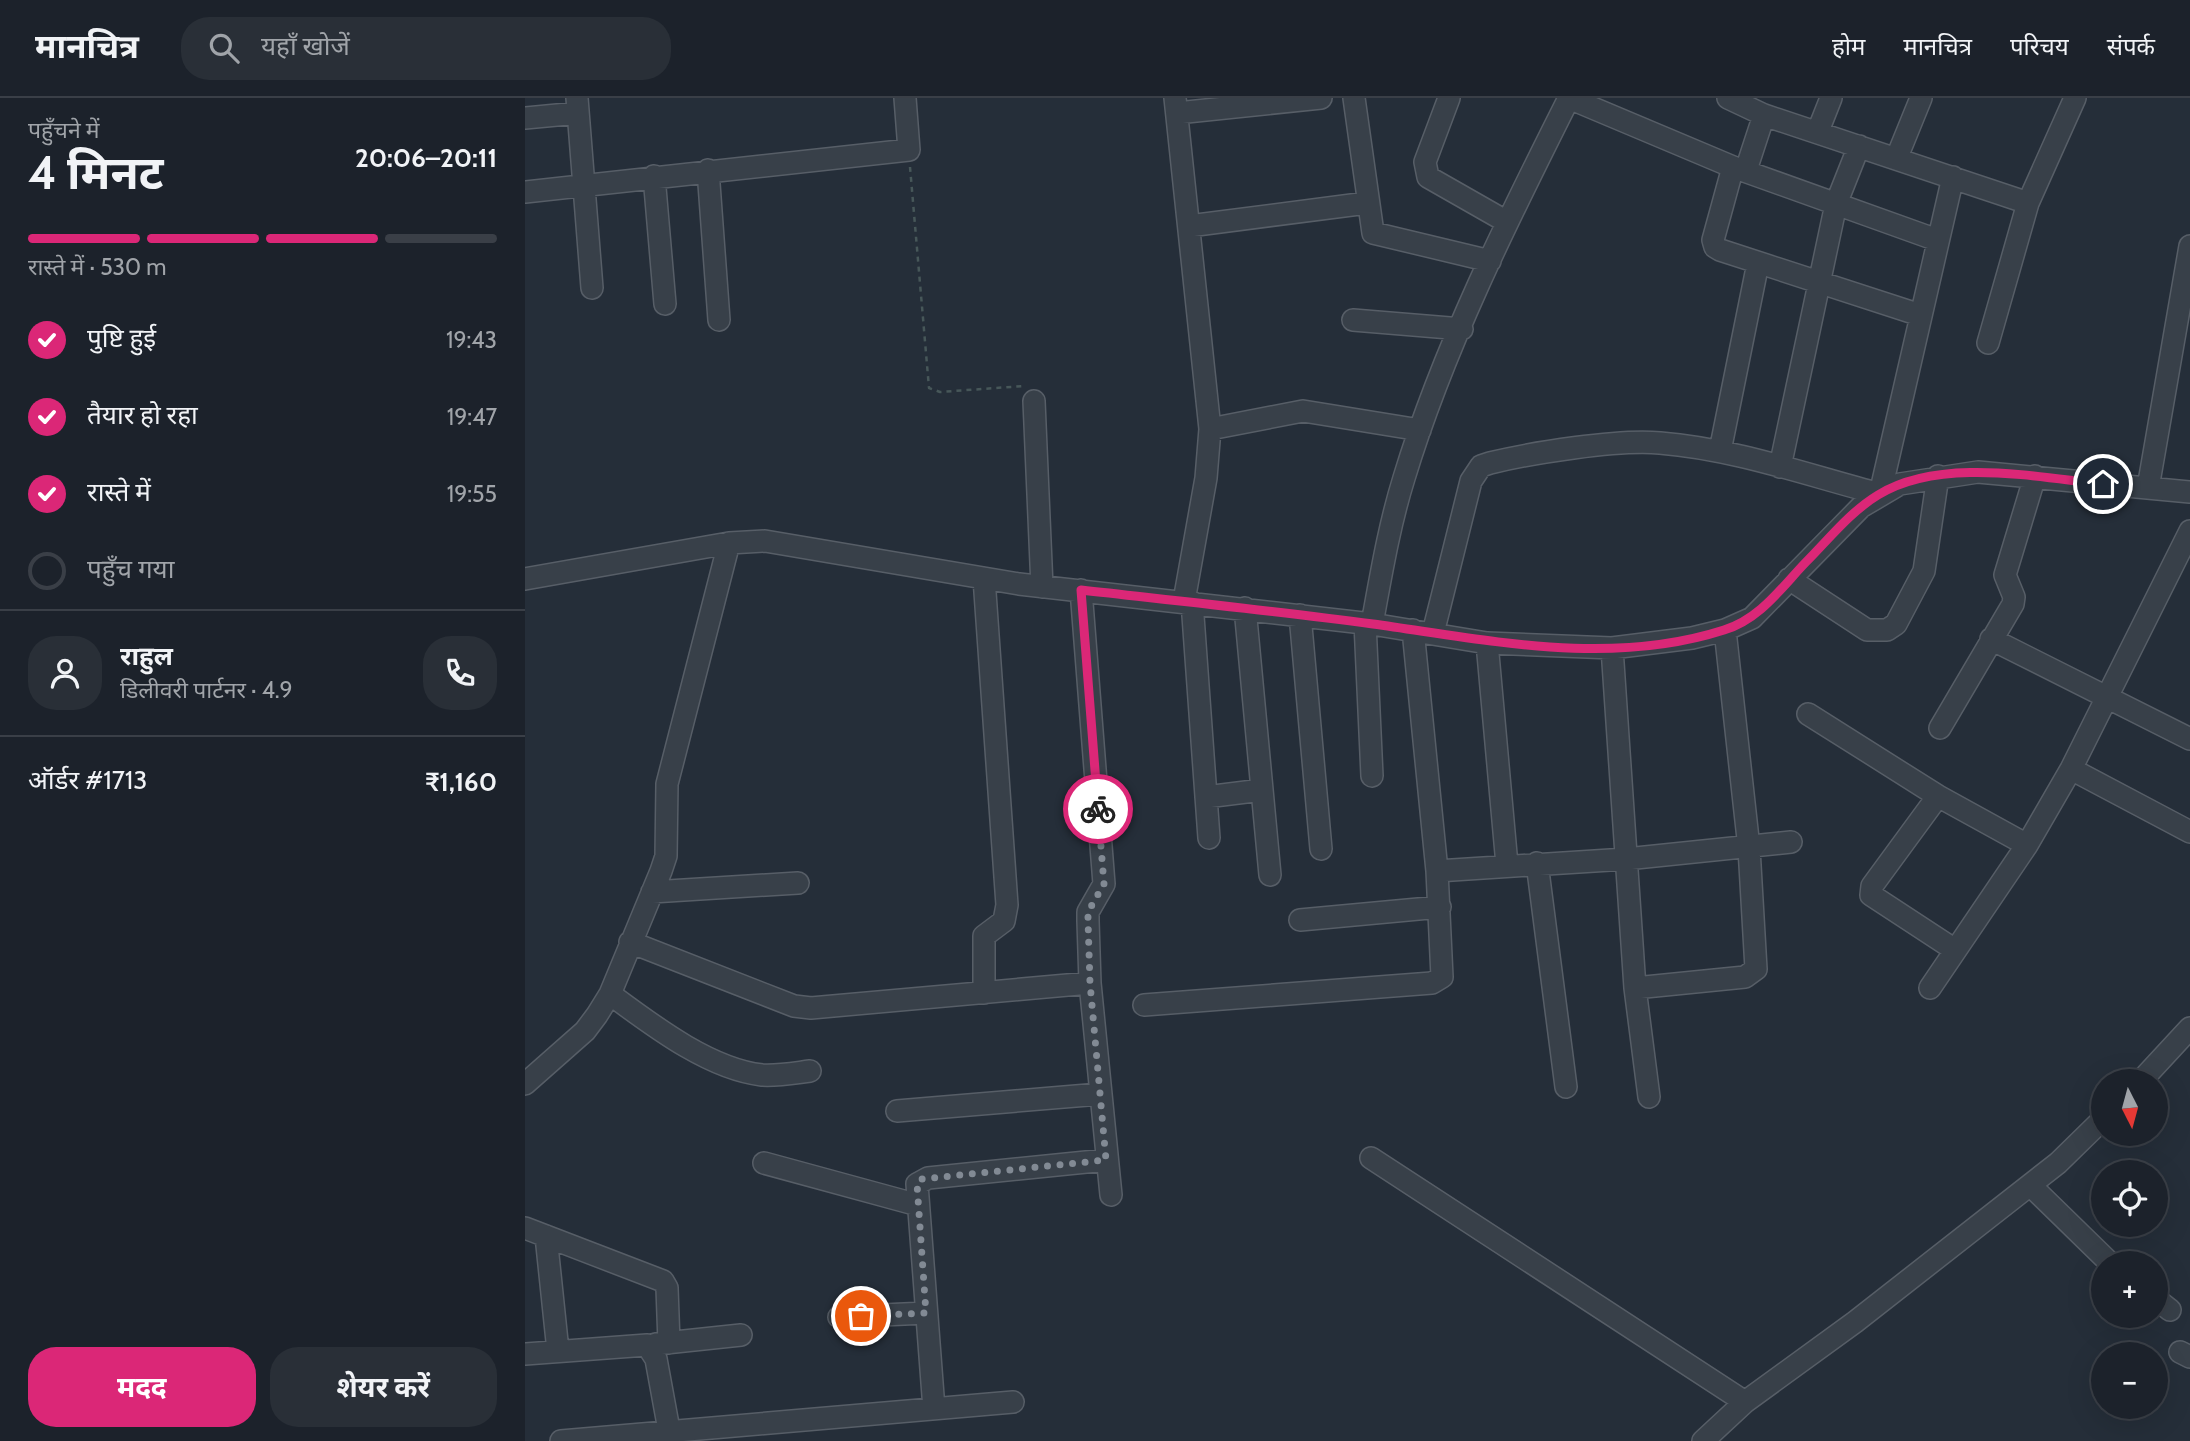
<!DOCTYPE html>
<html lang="hi">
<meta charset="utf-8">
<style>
body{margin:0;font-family:Cabin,"Noto Sans Devanagari",sans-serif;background:#292f37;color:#f1f3f6;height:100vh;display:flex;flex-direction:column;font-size:26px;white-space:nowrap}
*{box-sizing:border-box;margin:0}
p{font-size:23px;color:#a0a4a9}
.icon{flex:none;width:38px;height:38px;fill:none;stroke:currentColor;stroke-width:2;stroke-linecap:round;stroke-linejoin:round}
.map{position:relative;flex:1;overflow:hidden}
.panel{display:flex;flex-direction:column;background:#1c222b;width:525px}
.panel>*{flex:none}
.needle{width:46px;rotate:174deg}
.tools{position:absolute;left:1566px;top:971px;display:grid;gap:14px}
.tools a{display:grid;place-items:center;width:77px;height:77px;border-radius:50%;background:#1c222b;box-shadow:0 7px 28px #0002,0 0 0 2px #3a3f47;font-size:35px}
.pin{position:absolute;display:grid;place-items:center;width:60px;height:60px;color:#fff;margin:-30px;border:4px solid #fff;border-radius:50%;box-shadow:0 2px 7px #0007}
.courier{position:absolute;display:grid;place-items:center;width:70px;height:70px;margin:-35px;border:5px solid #db2777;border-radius:50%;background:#fff;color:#222;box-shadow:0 2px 9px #0007}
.summary em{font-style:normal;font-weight:700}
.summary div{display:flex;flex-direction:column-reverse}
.summary{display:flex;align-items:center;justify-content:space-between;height:119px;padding:0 28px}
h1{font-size:46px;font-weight:700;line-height:52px}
.bar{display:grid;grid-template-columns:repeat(4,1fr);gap:10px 7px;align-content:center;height:84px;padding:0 28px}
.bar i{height:9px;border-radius:5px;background:#3a3f47}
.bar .selected{background:#db2777}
.bar p{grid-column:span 4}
.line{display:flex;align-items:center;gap:18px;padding:0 28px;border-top:2px solid #3a3f47}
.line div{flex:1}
.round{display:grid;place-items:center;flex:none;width:74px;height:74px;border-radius:28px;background:#292f37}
ol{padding:0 28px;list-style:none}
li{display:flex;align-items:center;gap:21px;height:77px}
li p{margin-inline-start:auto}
li .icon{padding:7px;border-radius:50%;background:#db2777;color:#fff;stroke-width:4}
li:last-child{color:#a0a4a9}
li i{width:38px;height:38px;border:4px solid #3a3f47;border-radius:50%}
.button{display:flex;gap:14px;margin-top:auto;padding:14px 28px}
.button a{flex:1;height:80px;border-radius:28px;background:#db2777;color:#fff;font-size:28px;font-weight:700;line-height:80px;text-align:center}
.button a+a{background:#292f37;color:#f1f3f6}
header{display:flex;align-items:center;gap:42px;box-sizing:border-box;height:98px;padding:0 35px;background:#1c222b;border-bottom:2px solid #3a3f47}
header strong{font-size:33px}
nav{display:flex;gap:38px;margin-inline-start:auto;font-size:24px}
.search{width:490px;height:63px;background:#292f37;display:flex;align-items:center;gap:18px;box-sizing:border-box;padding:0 24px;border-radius:28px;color:#a0a4a9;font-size:26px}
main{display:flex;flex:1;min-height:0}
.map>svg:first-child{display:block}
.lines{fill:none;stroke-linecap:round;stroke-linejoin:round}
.minor-casing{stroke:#575e67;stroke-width:24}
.path{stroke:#475759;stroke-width:2.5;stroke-dasharray:5 5;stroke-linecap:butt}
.minor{stroke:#384049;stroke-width:21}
.done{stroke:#828a94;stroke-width:7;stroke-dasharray:0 12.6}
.route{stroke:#db2777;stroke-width:9}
</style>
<header>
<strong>मानचित्र</strong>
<div class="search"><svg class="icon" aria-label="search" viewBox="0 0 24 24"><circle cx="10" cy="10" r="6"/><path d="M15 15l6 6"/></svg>यहाँ खोजें</div>
<nav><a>होम</a><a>मानचित्र</a><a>परिचय</a><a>संपर्क</a></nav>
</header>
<main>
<section class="panel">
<div class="summary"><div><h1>4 मिनट</h1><p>पहुँचने में</p></div><em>20:06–20:11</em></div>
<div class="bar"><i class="selected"></i><i class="selected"></i><i class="selected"></i><i></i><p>रास्ते में · 530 m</p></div>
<ol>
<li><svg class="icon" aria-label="check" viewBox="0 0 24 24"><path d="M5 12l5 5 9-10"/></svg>पुष्टि हुई<p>19:43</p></li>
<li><svg class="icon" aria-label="check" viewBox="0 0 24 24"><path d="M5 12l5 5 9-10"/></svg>तैयार हो रहा<p>19:47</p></li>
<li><svg class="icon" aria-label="check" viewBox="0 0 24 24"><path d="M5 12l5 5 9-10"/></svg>रास्ते में<p>19:55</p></li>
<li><i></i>पहुँच गया</li>
</ol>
<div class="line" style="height:126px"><a class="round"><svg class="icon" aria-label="person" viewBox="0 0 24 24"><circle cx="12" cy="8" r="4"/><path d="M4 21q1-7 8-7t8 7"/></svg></a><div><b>राहुल</b><p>डिलीवरी पार्टनर · 4.9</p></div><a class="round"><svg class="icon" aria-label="phone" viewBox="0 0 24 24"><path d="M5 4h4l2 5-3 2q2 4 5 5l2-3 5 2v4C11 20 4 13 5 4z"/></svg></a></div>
<div class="line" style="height:91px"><div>ऑर्डर #1713</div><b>₹1,160</b></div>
<div class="button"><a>मदद</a><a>शेयर करें</a></div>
</section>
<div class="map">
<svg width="1665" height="1343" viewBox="0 0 1665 1343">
<rect width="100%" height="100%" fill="#252e39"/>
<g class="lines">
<defs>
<path id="minor" d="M52 0 67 190
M650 0 685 331 681 380 659 503
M829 0 848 135 965 163
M924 0 900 64 903 79 982 124
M1044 0 1208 69 1188 142 1190 149 1195 152 1395 217
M1203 0 1239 17 1503 105
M652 15 796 0
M0 20 53 15
M1293 33 1306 0
M1372 59 1396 0
M1208 69 1412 142
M183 72 194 222
M1221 72 1239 17
M129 78 140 206
M0 94 384 52 380 0
M664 128 842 105
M828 222 937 231
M1463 245 1503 105 1550 0
M509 303 517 489
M685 331 778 313 895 332
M1195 353 1233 165
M1255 369 1311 106 1334 48
M1623 390 1665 148
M0 481 204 445 240 443 494 486 847 526 962 545 1087 550 1167 540 1200 532 1227 520 1336 409 1375 386 1453 374 1665 394
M1264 481 1342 532H1362L1371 526 1399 473 1413 378
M556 492 579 786 563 814V823L565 885 586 1097
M667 504 684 740
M720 510 745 777
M775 517 796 751
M840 525 847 678
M847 526C856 477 864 428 879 380 918 251 983 121 1044 0
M908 535 946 383 956 368 965 365C1006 355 1093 341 1135 345 1210 351 1282 377 1355 396L1428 79
M1466 541 1665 641
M962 545 982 767
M1087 550 1110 890 1124 999
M1283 616 1413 698 1502 747
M1415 630 1488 506 1489 499 1480 477 1510 378
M1546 671 1665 734
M1413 698 1347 788 1346 797 1430 852
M681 699 737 692
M1012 765 1041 989
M912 773 1101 761 1266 744
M127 794 273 785
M775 822 915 809
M105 844 269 908 286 910 565 885
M1110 890 1220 879 1231 871 1224 750 1200 532
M1405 890 1502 747 1546 671 1665 433
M459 895V838L479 823 482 807 459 480
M85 896C127 927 184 971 237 977 253 978 269 975 285 973
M619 907 907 885 917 879 912 773 888 532
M1615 984 1665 930
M0 986 60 933 72 917 85 896 136 773 141 758 142 686 204 445
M372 1013 575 996
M846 1060 1220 1304
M239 1065 393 1107
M1505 1087 1586 1166
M0 1130 138 1183 142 1190 144 1245
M21 1138 33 1253
M1631 1201 1645 1212
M314 1219 401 1215
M131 1246 216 1237
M1655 1254 1665 1259
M0 1256 122 1247 131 1261 146 1343
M409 1311 392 1086 403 1080 581 1062
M36 1343 488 1304
M1178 1343 1220 1304 1330 1224 1533 1065 1578 1021"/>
</defs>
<use href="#minor" class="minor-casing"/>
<path class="path" d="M385 69 404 290 415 294 499 288"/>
<use href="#minor" class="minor"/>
</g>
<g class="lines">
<path class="done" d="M336 1218 401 1215 392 1086 397 1081 581 1062 565 885 563 823V814L579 786 573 711"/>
<path class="route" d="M573 711 556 492C654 503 751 513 848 526 964 542 1084 569 1199 532 1235 521 1256 490 1281 464 1304 441 1325 414 1353 397 1415 359 1510 379 1578 386"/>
</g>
</svg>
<div class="tools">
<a><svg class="needle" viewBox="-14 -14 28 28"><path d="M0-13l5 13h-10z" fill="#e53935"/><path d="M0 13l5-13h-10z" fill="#a0a4a9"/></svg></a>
<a><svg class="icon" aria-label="locate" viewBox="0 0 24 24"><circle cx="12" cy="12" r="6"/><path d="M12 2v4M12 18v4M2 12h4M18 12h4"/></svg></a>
<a>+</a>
<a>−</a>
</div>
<div class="pin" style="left:336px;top:1218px;background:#ea580c"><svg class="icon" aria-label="bag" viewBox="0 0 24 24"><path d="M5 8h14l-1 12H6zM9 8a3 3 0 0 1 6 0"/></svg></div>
<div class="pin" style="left:1578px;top:386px;background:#1f2937"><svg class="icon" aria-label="home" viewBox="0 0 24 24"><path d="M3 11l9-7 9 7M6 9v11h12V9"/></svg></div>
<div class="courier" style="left:573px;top:711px"><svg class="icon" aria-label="bike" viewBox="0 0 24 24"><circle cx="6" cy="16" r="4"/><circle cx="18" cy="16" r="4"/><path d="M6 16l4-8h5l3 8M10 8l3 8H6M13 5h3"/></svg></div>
</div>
</main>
